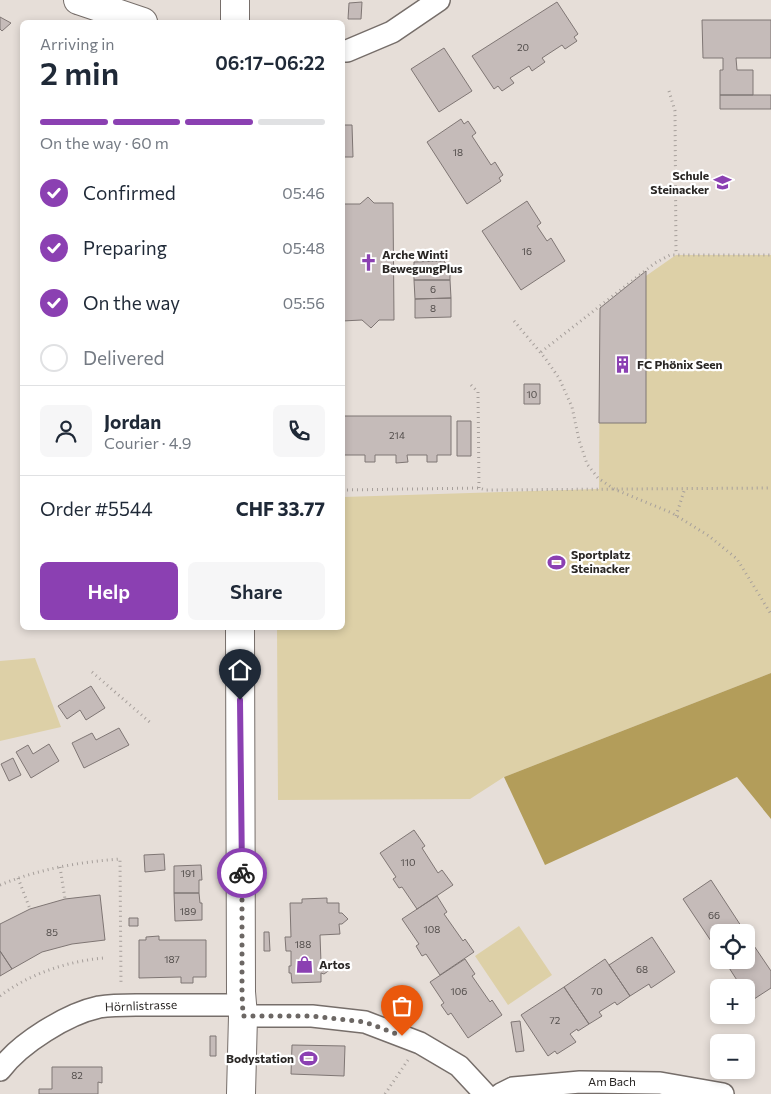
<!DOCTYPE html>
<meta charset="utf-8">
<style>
body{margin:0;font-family:Commissioner,sans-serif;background:#f6f6f7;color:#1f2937;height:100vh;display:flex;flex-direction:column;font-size:19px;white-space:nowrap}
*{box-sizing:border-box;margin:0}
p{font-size:16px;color:#747a83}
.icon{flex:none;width:28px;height:28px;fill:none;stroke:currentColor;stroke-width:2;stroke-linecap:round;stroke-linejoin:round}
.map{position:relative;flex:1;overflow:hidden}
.panel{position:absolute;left:20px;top:20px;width:325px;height:610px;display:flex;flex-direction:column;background:#fff;border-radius:8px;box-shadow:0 2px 8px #0003}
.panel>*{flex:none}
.tools{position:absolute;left:710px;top:924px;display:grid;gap:10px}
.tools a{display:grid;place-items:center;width:45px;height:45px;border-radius:8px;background:#fff;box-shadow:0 2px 8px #0003;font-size:25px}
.pin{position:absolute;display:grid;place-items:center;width:42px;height:42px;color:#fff;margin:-51px -21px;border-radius:50% 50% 50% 0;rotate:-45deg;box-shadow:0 0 5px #0007}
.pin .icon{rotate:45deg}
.courier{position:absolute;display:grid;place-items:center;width:50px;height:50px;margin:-25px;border:4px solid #8b40b2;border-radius:50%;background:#fff;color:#222;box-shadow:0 1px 6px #0007}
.headline em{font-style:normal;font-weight:600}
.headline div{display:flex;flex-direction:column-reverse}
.headline{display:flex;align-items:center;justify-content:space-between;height:85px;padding:0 20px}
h1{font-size:32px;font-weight:600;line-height:38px}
.bar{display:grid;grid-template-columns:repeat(4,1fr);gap:8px 5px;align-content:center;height:60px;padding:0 20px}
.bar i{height:6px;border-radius:4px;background:#e0e1e3}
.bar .selected{background:#8b40b2}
.bar p{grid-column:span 4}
.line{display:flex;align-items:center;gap:12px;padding:0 20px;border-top:1px solid #e0e1e3}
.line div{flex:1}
.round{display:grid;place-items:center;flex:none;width:52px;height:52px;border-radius:8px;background:#f6f6f7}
ol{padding:0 20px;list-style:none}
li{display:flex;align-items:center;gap:15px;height:55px}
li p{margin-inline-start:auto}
li .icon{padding:5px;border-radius:50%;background:#8b40b2;color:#fff;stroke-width:4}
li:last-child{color:#747a83}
li i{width:28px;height:28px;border:2px solid #e0e1e3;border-radius:50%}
.action{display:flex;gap:10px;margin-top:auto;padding:10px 20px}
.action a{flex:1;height:58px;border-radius:8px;background:#8b40b2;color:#fff;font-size:20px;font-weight:600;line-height:58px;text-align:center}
.action a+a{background:#f6f6f7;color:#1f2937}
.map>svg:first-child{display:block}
.green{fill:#ddd0a7}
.forest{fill:#b39d5a}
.building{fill:#c5bbb9;stroke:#7f7674}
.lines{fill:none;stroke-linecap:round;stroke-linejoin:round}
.street-casing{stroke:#766e6a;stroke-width:24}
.secondary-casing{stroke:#766e6a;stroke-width:30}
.primary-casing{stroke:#766e6a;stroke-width:30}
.path{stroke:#a69f9b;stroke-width:3;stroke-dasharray:1 4;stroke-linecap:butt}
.street{stroke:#fff;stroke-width:21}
.secondary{stroke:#fff;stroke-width:28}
.primary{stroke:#fff;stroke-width:28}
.done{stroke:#6c6764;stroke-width:5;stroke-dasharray:0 9}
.route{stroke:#8b40b2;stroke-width:6}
.labels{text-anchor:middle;stroke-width:4.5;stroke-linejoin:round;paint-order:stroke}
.number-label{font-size:10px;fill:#514c4a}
.poi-label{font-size:12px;font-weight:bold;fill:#2a2725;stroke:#fff;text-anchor:start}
.street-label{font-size:12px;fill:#2a2725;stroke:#fff}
</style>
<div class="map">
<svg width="771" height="1094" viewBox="0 0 771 1094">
<rect width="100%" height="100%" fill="#e6ded8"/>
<path class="green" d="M676 255H771V673L504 777 470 799 278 800 277 628H342L343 497 599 489 600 308Z
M35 658 61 727 0 741V661Z
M519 926 552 975 508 1005 475 956Z"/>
<path class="forest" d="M771 673V819L737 777 545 865 504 777Z"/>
<path class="building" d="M362 2 361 19H348L349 3Z
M557 2 578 34 574 37 577 41 565 49 562 45 542 58 545 62 532 71 529 66 510 78 514 83 502 91 498 86 494 89 472 56Z
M0 17 11 23 2 31 0 29Z
M702 20H771V58H736L737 70H753V95H720V70H723V58H703Z
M444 48 472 91 439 112 411 69Z
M720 95H771V109H720Z
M461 119 464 124 468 121 476 133 472 136 491 165 495 162 503 175 499 178 501 181 467 204 427 142Z
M342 125H352L353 157H342Z
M368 197 374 203H393L394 320H379L371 328 362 320 342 321V204H360Z
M527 201 541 223 537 226 547 241 551 238 565 261 521 290 482 231Z
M444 261 450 270V280H414V262Z
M646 271V423H599L600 308Z
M414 280H450L451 298 415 299Z
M451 298V317L415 318V299Z
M524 384H540V404H524Z
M342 416H451V455H437V462H427V455H407L408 462 396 463V455H375V462H365V455H344V463H342Z
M457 421H471V456H457Z
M91 686 105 708 86 720 80 710 67 719 58 706Z
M119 728 129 745 84 768 72 743 92 733 96 740Z
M49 744 59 761 31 778 16 752 28 745 33 754Z
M13 758 21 775 9 781 1 764Z
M414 830 425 846 422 848 438 873 442 870 453 885 417 909 402 887 399 888 393 879 396 877 380 853Z
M164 854 165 870 145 872 144 855Z
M201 865 202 880H199V893H174V866Z
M711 880 745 932H719V949L717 950 683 899Z
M174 893H199L200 903H202V920L175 921Z
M100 895 105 940 72 944 42 952 12 969 0 951V924L30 909 65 899Z
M437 896 447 912 444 914 463 941 465 939 474 952 440 975 426 954 422 956 416 946 419 944 402 919Z
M327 898V903H339V913H342L348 919 342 924H339L340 934 320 935 321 963 324 962 331 969 324 974 321 973V982L292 983 291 973H289V966H291V951H286L285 937H291L290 903H302V899Z
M129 918H138V926H129Z
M264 932H269L270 951H264Z
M746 934 771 971V988L751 1001 746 993V988H742L724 960H746Z
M159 936V940H206V977H193V983H181V977L139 978V940H146V937Z
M652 937 675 972 651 988 649 984 630 996 609 965Z
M0 951 12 969 0 976Z
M465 959 475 974 472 976 490 1002 492 1000 502 1015 468 1038 451 1013 448 1015 441 1005 444 1003 430 982Z
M605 959 630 996 617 1005 615 1002 599 1012 602 1016 589 1024 564 987Z
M564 987 589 1024 578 1031 577 1029 570 1034 576 1042 557 1054 555 1051 548 1056 521 1015Z
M520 1021 524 1051 516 1052 511 1022Z
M210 1036H216V1056H210Z
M292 1045 345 1046 344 1076 291 1074Z
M52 1067H102V1083L98 1082V1094H39V1089H52Z"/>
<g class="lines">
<defs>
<path id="street" d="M342 51H347L392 32 439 0
M243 1016H312L365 1022 420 1043 459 1066 485 1094
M0 1070C20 1043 67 1014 99 1007 117 1004 136 1005 153 1005 183 1005 212 1005 242 1005
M501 1094 513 1088 580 1082 660 1083 723 1094"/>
<path id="secondary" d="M78 0 143 22"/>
<path id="primary" d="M235 0V22
M240 628 241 992 243 1016 241 1094"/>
</defs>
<use href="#street" class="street-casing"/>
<use href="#secondary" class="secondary-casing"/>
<use href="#primary" class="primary-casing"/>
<path class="path" d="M669 91 675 111 676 255
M514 321 545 358 559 378 572 407 579 440 587 464 598 478 614 489 672 513 709 536 737 559 771 614
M541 352 655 263 670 255H771
M471 385 478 392 479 488
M342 490 479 488 486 490 771 488
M676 516 685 488
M92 672 152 724
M60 867 65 899
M18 878 30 909
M0 885C39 869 79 862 120 859L121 985
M0 996C29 974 68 961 104 958
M385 1094 408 1060"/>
<use href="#street" class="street"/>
<use href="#secondary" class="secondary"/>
<use href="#primary" class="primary"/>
</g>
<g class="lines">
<path class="done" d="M242 873V992L243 1016H312L347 1020 365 1022 402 1036"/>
<path class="route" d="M240 700 242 873"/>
</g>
<defs>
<symbol id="school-bare" viewBox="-9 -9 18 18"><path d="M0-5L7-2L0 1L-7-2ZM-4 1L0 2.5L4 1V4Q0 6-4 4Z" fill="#8b40b2" stroke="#fff" stroke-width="2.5" paint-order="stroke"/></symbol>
<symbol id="church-bare" viewBox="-9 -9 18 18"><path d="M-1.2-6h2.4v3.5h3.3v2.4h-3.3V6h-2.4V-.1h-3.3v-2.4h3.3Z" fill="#8b40b2" stroke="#fff" stroke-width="2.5" paint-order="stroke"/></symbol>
<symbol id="building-bare" viewBox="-9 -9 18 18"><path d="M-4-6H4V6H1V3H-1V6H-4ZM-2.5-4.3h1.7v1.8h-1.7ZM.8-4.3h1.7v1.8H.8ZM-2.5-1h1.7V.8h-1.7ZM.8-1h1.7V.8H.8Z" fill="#8b40b2" stroke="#fff" stroke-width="2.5" paint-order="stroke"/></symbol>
<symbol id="stadium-bare" viewBox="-9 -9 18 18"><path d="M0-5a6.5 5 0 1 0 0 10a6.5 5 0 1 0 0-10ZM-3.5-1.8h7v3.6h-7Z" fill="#8b40b2" stroke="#fff" stroke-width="2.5" paint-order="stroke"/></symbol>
<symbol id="shop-bare" viewBox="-9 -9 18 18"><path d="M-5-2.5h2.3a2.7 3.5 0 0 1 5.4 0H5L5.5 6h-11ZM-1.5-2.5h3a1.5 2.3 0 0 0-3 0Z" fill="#8b40b2" stroke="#fff" stroke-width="2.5" paint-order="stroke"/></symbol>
</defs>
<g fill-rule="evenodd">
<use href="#school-bare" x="710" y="170" width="25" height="25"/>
<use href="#church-bare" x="356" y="250" width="25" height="25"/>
<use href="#building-bare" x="610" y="352" width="25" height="25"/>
<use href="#stadium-bare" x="544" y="550" width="25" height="25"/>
<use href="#shop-bare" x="292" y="952" width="25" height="25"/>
<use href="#stadium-bare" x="296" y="1046" width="25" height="25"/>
</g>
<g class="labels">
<g class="number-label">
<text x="523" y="51">20</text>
<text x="458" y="156">18</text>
<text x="527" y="255">16</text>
<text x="433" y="293">6</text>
<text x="433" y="312">8</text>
<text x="532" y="398">10</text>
<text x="397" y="439">214</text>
<text x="408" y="866">110</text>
<text x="188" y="877">191</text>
<text x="188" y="915">189</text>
<text x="714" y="919">66</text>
<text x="432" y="933">108</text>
<text x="52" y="936">85</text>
<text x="303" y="948">188</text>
<text x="172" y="963">187</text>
<text x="642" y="973">68</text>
<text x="459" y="995">106</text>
<text x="597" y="995">70</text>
<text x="555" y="1024">72</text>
<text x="77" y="1079">82</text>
</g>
<g class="poi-label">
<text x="709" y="180" text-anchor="end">Schule<tspan x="709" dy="14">Steinacker</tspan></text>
<text x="382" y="259">Arche Winti<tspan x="382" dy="14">BewegungPlus</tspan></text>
<text x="637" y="369">FC Phönix Seen</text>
<text x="571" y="559">Sportplatz<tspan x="571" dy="14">Steinacker</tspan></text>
<text x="319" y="969">Artos</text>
<text x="294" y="1063" text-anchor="end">Bodystation</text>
</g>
<g class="street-label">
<text transform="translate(141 1006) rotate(-2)" y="4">Hörnlistrasse</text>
<text x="612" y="1086">Am Bach</text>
</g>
</g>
</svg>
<div class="tools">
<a><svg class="icon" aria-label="locate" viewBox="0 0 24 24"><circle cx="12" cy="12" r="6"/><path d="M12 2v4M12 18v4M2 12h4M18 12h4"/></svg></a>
<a>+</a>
<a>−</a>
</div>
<div class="pin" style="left:402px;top:1036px;background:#ea580c"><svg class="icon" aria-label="bag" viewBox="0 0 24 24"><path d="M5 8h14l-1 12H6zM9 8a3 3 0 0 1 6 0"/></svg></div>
<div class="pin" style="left:240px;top:700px;background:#1f2937"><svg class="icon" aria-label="home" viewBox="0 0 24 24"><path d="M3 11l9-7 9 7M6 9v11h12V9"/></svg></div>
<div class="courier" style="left:242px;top:873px"><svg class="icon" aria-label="bike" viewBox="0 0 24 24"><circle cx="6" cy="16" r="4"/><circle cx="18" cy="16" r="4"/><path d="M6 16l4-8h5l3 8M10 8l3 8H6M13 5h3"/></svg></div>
<section class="panel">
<div class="headline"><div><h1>2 min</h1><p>Arriving in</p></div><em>06:17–06:22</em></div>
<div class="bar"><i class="selected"></i><i class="selected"></i><i class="selected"></i><i></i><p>On the way · 60 m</p></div>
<ol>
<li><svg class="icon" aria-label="check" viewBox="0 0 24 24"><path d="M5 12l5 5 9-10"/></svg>Confirmed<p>05:46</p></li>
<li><svg class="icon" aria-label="check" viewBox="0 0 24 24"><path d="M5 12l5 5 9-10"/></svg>Preparing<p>05:48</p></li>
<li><svg class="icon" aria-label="check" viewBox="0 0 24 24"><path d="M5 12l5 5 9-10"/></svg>On the way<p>05:56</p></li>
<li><i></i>Delivered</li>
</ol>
<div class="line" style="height:90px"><a class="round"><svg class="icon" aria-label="person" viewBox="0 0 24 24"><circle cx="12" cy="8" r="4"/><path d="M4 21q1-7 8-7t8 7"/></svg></a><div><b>Jordan</b><p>Courier · 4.9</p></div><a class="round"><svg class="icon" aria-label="phone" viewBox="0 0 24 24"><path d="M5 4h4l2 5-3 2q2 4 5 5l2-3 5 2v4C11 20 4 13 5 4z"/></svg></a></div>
<div class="line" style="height:65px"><div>Order #5544</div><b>CHF 33.77</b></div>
<div class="action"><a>Help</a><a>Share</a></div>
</section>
</div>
